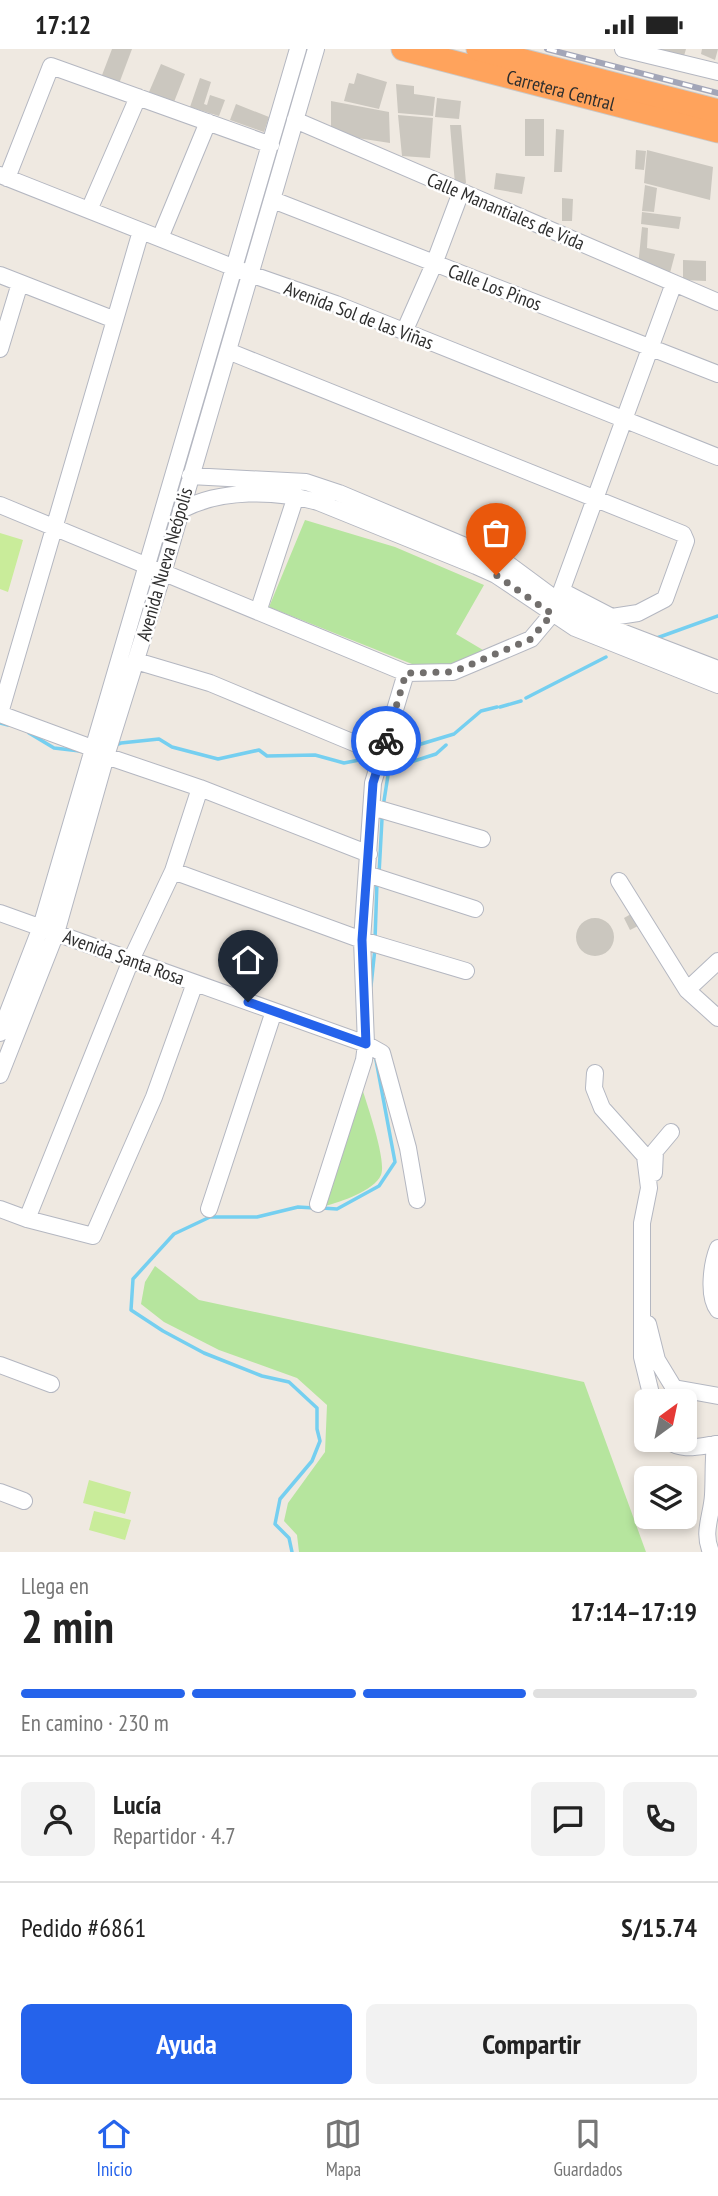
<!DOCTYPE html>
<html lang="es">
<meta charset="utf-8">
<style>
body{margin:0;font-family:"PT Sans Narrow",sans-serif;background:#f2f2f2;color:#222;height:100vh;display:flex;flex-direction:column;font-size:26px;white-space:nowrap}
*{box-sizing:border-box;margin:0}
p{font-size:23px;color:#767676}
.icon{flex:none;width:38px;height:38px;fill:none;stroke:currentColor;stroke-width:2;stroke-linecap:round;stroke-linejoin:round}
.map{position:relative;height:1503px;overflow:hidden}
.panel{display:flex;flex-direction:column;background:#fff;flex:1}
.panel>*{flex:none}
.needle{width:46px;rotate:33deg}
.controls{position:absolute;left:634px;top:1340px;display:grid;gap:14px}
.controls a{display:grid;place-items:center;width:63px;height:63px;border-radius:10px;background:#fff;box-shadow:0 4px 10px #0003;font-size:35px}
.pin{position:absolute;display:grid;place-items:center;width:60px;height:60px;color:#fff;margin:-72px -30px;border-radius:50% 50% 50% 0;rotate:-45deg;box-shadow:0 0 7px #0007}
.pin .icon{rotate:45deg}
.courier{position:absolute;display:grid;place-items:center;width:70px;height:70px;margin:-35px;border:5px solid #2563eb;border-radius:50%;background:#fff;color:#222;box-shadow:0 2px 9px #0007}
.summary em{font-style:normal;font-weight:800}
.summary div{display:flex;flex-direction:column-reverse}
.summary{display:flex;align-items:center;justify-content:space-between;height:119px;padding:0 21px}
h1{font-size:46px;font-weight:800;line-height:52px}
.bar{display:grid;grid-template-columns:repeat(4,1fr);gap:10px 7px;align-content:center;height:84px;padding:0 21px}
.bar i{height:9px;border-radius:5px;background:#e0e0e0}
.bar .selected{background:#2563eb}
.bar p{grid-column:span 4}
.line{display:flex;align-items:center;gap:18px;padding:0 21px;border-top:2px solid #e0e0e0}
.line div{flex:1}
.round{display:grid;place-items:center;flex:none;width:74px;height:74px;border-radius:10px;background:#f2f2f2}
.button{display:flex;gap:14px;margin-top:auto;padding:14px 21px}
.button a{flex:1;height:80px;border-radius:10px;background:#2563eb;color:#fff;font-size:28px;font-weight:800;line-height:80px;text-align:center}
.button a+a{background:#f2f2f2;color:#222}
.status{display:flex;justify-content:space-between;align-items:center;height:49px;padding:0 35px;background:#fff;direction:ltr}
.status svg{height:19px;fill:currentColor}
.tab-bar{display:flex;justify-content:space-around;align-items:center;height:98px;border-top:2px solid #e0e0e0;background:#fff;font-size:19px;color:#767676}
.tab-bar a{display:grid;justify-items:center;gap:4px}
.tab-bar .selected{color:#2563eb}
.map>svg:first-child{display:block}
.green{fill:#b6e59e}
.pitch{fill:#c9ec9a}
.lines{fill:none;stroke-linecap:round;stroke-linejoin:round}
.stream{stroke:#75cff0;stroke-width:3.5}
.building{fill:#cbc7bf}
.minor-casing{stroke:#b4b7c1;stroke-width:18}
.highway-casing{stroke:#c9c9c9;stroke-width:25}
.minor{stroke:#fff;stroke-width:16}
.highway{stroke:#ffa35c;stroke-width:23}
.rail-casing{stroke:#a3a6b8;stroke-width:6}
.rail{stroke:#fff;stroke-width:3.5;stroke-dasharray:10;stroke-linecap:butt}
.done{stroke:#726f6d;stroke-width:7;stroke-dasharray:0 12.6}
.route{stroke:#2563eb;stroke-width:9}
.labels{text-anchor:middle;stroke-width:5;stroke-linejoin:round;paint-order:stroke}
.street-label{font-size:19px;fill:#2e2e2e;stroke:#fff}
</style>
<div class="status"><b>17:12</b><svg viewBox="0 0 49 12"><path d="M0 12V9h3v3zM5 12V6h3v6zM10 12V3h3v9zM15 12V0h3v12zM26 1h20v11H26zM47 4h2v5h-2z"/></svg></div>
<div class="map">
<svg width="718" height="1503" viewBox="0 0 718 1503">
<rect width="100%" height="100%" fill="#efe9e1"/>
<path class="green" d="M305 471 395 498 484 536 456 585 483 601 478 614 445 621 412 615 269 558Z
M361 1036C366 1053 387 1111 381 1126 374 1142 340 1153 325 1157Z
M155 1217 199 1251 584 1333 646 1503H299L297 1486 284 1472 288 1454 325 1403 327 1356 297 1329 219 1301 164 1273 141 1255 145 1233Z"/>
<path class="pitch" d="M0 484 23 491 8 543 0 540Z
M89 1431 131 1443 125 1465 83 1454Z
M94 1462 131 1471 125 1491 89 1481Z"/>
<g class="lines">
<path class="stream" d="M654 590 718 567
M526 649 606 608
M500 658 521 652
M0 674 8 676
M29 684 54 699 80 702
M113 697 121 694 159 690 172 698 218 710 259 701 267 707 315 706 344 714 375 708
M388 705 454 685 481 662 497 658
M383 758 389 720 436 705 446 696
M379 825 382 770
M375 891 377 833
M371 937 375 899
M322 1159 337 1160 379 1137 395 1113 376 1011
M292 1503 289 1489 275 1475 280 1450 312 1412 320 1392 317 1380V1359L289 1333 262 1327 204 1304 163 1282 131 1261 133 1230 174 1185 210 1168H257L298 1158 314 1159"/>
</g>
<path class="building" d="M112 0H132L117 40 99 34Z
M660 0H686L684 7Z
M702 0H718L715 11 701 5Z
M161 15 185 25 174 53 149 43Z
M357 24 387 33 379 60 344 52 349 34 354 35Z
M200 29 211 33 204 55 207 56 210 46 225 51 219 67 190 58Z
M396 35 414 37V45L435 48 433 67 398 64Z
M437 49 461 52 459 70 435 68Z
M331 52 389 63 390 94 331 85Z
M236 55 269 68 264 83 230 71Z
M398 66 433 69 430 109 402 107Z
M525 70H544V107H525Z
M450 76H461L466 134 455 135Z
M556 80 564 81 562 123H554Z
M636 101 646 102 644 121 635 120Z
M647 101 713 118 710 151 644 134Z
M496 124 525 128 522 145 494 140Z
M645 136 657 139 654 163 642 162Z
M562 149 573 150 572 172H562Z
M642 163 681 168 679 180 641 175Z
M642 178 648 179 647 199 675 205 670 224 638 217Z
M683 211 706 212V232L683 231Z
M631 865 638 877 630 881 624 869Z
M576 888a19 19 0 1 1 38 0a19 19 0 1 1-38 0Z"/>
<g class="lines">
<defs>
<path id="minor" d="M623 0 718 23
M295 71 718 253
M0 126 250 225 336 255 718 408
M7 129 51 17 271 96
M273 151 718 325
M89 161 138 48
M160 189 208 73
M0 226 115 271
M404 283 434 215 461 143
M0 300 20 234
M228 302 683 485 686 492 665 550 638 564 612 568 562 542
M190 427 306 433 339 444 508 515 558 552 593 572 718 620
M0 456 406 624 453 623 531 590 552 565
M181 461C221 440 275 441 318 453L476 517 496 526 575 579 718 636
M558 551 674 234
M258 563 296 447
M136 612 210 634 359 696
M0 664 141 182
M0 665 92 699
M106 707 200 739 369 805
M372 758 482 790
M173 822 362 891 466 922
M367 825 475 860
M619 832 687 941 718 969
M0 864 366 995 382 1004 408 1099 417 1151
M687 941 718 912
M0 984 41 878 298 0
M595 1024 594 1039 602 1059 645 1107 649 1139 642 1174V1308L653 1353
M0 1026 56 884 106 707 163 524 316 0
M654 1124 655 1102 671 1083
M318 1155 364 1011 366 995 362 891 373 734 406 624
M0 1160 27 1170 93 1187 154 1048 195 934
M209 1160 274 962
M27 1170 131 911 173 822 200 739
M718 1199C712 1214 707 1247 718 1261
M648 1275 657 1311 674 1339 718 1347
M0 1316 51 1335
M666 1391C684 1403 698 1397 718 1395
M0 1443 24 1452
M711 1503C702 1483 712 1466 713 1446 714 1429 713 1412 715 1395"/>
<g id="highway">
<path id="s1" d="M403 0 718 82"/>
<path d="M478 0 718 62"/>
</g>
</defs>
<use href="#minor" class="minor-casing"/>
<use href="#highway" class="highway-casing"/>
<use href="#minor" class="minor"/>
<use href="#highway" class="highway"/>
<defs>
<path id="rail" d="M547 0 718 44"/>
</defs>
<use href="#rail" class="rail-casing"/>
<use href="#rail" class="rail"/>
</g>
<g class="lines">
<path class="done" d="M386 692 406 624 453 623 531 590 552 565 496 526"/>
<path class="route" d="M248 953 366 995 362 891 373 734 386 692"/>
</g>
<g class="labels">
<g class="street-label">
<text dy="7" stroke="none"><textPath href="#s1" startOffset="163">Carretera Central</textPath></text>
<text transform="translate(506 162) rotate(23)" y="7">Calle Manantiales de Vida</text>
<text transform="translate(495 238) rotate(21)" y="7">Calle Los Pinos</text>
<text transform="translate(359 266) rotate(21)" y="7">Avenida Sol de las Viñas</text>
<text transform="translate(164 515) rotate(-74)" y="7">Avenida Nueva Neópolis</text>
<text transform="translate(124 908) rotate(20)" y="7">Avenida Santa Rosa</text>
</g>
</g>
</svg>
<div class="controls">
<a><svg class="needle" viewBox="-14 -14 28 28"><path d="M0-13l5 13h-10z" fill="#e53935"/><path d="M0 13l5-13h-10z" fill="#767676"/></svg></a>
<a><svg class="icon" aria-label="layers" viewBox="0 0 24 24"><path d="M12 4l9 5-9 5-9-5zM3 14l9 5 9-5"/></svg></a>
</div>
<div class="pin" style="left:496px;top:526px;background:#ea580c"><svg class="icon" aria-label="bag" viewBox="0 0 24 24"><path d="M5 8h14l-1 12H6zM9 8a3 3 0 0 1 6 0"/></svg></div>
<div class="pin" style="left:248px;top:953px;background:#1f2937"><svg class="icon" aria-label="home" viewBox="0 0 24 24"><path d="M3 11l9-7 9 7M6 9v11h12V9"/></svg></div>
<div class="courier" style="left:386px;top:692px"><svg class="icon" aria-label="bike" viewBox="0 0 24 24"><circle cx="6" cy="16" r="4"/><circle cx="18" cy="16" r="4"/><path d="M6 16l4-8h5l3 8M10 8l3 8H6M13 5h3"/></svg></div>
</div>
<section class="panel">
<div class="summary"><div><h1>2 min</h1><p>Llega en</p></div><em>17:14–17:19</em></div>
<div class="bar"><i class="selected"></i><i class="selected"></i><i class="selected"></i><i></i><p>En camino · 230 m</p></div>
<div class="line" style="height:126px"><a class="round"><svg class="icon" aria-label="person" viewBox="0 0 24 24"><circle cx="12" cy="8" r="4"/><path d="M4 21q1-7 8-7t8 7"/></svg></a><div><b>Lucía</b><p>Repartidor · 4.7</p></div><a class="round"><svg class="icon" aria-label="chat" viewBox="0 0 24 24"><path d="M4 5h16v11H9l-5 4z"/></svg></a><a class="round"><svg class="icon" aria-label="phone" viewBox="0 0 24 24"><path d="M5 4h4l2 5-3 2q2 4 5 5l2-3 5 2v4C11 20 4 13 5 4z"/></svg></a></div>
<div class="line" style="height:91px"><div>Pedido #6861</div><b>S/15.74</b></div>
<div class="button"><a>Ayuda</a><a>Compartir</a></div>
</section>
<nav class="tab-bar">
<a class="selected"><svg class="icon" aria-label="home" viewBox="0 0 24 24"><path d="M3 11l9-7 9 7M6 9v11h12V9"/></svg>Inicio</a>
<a><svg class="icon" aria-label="map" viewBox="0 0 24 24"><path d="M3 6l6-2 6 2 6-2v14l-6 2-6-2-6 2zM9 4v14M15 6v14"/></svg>Mapa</a>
<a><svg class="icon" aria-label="saved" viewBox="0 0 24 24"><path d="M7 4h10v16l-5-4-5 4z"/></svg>Guardados</a>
</nav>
